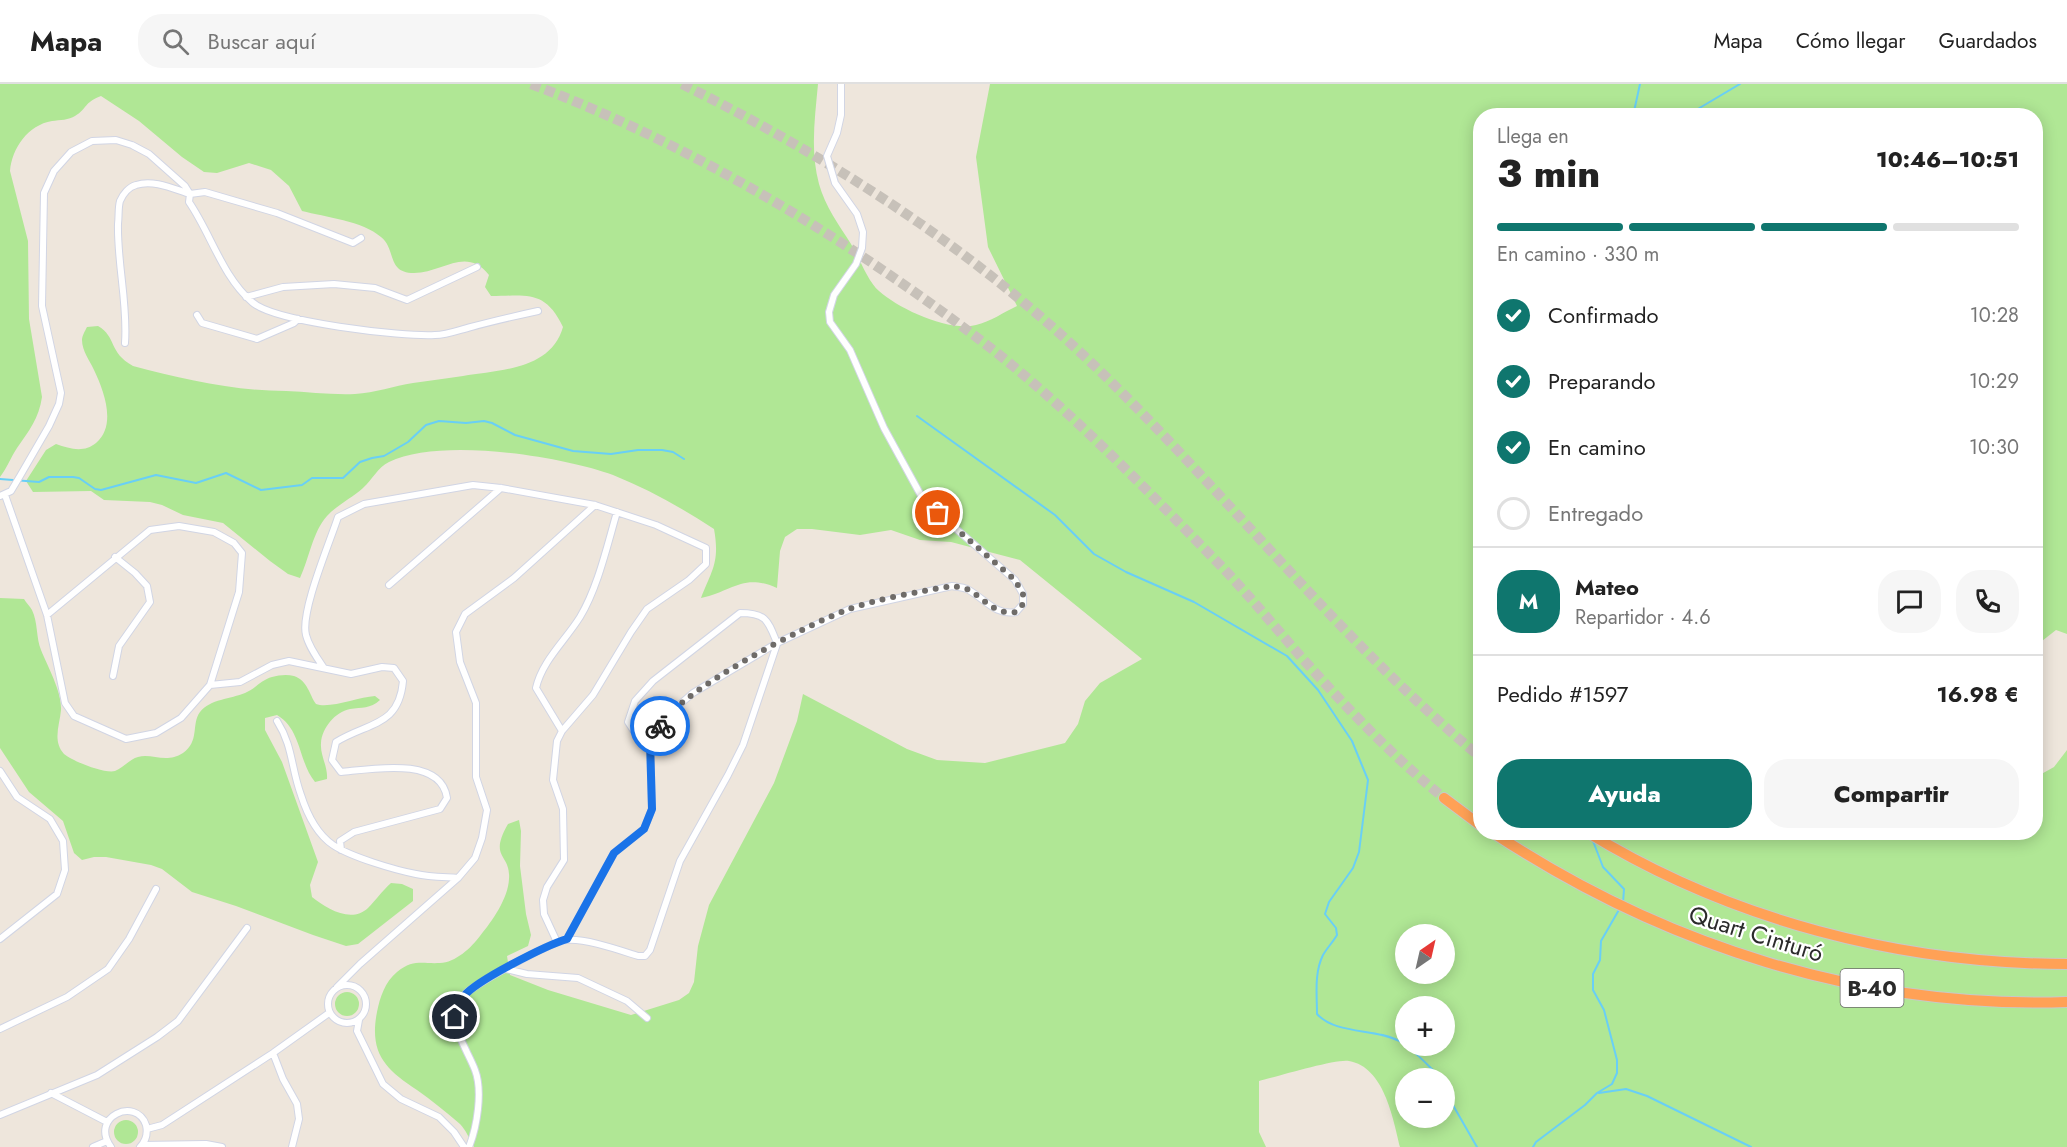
<!DOCTYPE html>
<html lang="es">
<meta charset="utf-8">
<style>
body{margin:0;font-family:Jost,sans-serif;background:#f6f6f6;color:#222;height:100vh;display:flex;flex-direction:column;font-size:22px;white-space:nowrap}
*{box-sizing:border-box;margin:0}
p{font-size:20px;color:#767676}
.icon{flex:none;width:33px;height:33px;fill:none;stroke:currentColor;stroke-width:2;stroke-linecap:round;stroke-linejoin:round}
.map{position:relative;flex:1;overflow:hidden}
.sheet{position:absolute;left:1473px;top:24px;width:570px;height:732px;display:flex;flex-direction:column;background:#fff;border-radius:24px;box-shadow:0 3px 15px #0003}
.sheet>*{flex:none}
.needle{width:39px;rotate:34deg}
.tools{position:absolute;left:1395px;top:840px;display:grid;gap:12px}
.tools a{display:grid;place-items:center;width:60px;height:60px;border-radius:50%;background:#fff;box-shadow:0 3px 15px #0003;font-size:30px}
.pin{position:absolute;display:grid;place-items:center;width:51px;height:51px;color:#fff;margin:-26px;border:3px solid #fff;border-radius:50%;box-shadow:0 2px 6px #0007}
.courier{position:absolute;display:grid;place-items:center;width:60px;height:60px;margin:-30px;border:4px solid #1a73e8;border-radius:50%;background:#fff;color:#222;box-shadow:0 2px 8px #0007}
.summary em{font-style:normal;font-weight:800}
.summary div{display:flex;flex-direction:column-reverse}
.summary{display:flex;align-items:center;justify-content:space-between;height:102px;padding:0 24px}
h1{font-size:39px;font-weight:800;line-height:45px}
.bar{display:grid;grid-template-columns:repeat(4,1fr);gap:9px 6px;align-content:center;height:72px;padding:0 24px}
.bar i{height:8px;border-radius:4px;background:#e0e0e0}
.bar .on{background:#0f766e}
.bar p{grid-column:span 4}
.line{display:flex;align-items:center;gap:15px;padding:0 24px;border-top:2px solid #e0e0e0}
.line div{flex:1}
.round{display:grid;place-items:center;flex:none;width:63px;height:63px;border-radius:24px;background:#f6f6f6}
ol{padding:0 24px;list-style:none}
li{display:flex;align-items:center;gap:18px;height:66px}
li p{margin-inline-start:auto}
li .icon{padding:6px;border-radius:50%;background:#0f766e;color:#fff;stroke-width:4}
li:last-child{color:#767676}
li i{width:33px;height:33px;border:3px solid #e0e0e0;border-radius:50%}
.primary-button{display:flex;gap:12px;margin-top:auto;padding:12px 24px}
.primary-button a{flex:1;height:69px;border-radius:24px;background:#0f766e;color:#fff;font-size:24px;font-weight:800;line-height:69px;text-align:center}
.primary-button a+a{background:#f6f6f6;color:#222}
header{display:flex;align-items:center;gap:36px;box-sizing:border-box;height:84px;padding:0 30px;background:#fff;border-bottom:2px solid #e0e0e0}
header strong{font-size:28px}
nav{display:flex;gap:33px;margin-inline-start:auto;font-size:21px}
.search{width:420px;height:54px;background:#f6f6f6;display:flex;align-items:center;gap:15px;box-sizing:border-box;padding:0 21px;border-radius:24px;color:#767676;font-size:22px}
.map>svg:first-child{display:block}
.green{fill:#b0e795;fill-rule:evenodd}
.lines{fill:none;stroke-linecap:round;stroke-linejoin:round}
.stream{stroke:#69cff6;stroke-width:2}
.highway-tunnel{stroke:#c7c1b9;stroke-width:10;stroke-dasharray:10 5;stroke-linecap:butt}
.street-casing{stroke:#d1d5e4;stroke-width:8}
.highway-casing{stroke:#c8c8c8;stroke-width:12}
.street{stroke:#fff;stroke-width:6}
.highway{stroke:#ffa156;stroke-width:10}
.done{stroke:#6f6c69;stroke-width:6;stroke-dasharray:0 10.8}
.route{stroke:#1a73e8;stroke-width:8}
.labels{text-anchor:middle;stroke-width:4.5;stroke-linejoin:round;paint-order:stroke}
.shield{fill:#fff;stroke:#6b6b6b;stroke-width:1.5}
.shield-label{font-size:22px;font-weight:bold;fill:#2b2b2b}
.street-label{font-size:24px;fill:#2b2b2b;stroke:#fff}
</style>
<header>
<strong>Mapa</strong>
<div class="search"><svg class="icon" aria-label="search" viewBox="0 0 24 24"><circle cx="10" cy="10" r="6"/><path d="M15 15l6 6"/></svg>Buscar aquí</div>
<nav><a>Mapa</a><a>Cómo llegar</a><a>Guardados</a></nav>
</header>
<div class="map">
<svg width="2067" height="1063" viewBox="0 0 2067 1063">
<rect width="100%" height="100%" fill="#eee6dc"/>
<path class="green" d="M0 0H818C815 33 810 67 819 100 825 122 839 141 851 160 859 173 868 198 879 207 899 225 949 248 976 241 990 238 1004 228 1017 222L988 163 976 73 990 0H2067V550L2056 546 2042 557 2036 566V32H1480V748H2036V693L2054 683 2067 666V1063H1400C1393 1034 1384 983 1349 977 1338 974 1275 993 1259 997V1048L1266 1063H474C470 1056 466 1046 460 1040 446 1028 431 1016 417 1006 385 985 369 969 377 928 380 913 385 898 397 888 413 875 422 880 440 879 455 879 472 863 480 852 492 837 508 815 509 795 511 769 488 775 508 740L519 736 521 747 520 782 526 830 531 851 528 862 507 872 510 891 548 906 631 931 679 916 689 909 694 898 698 862 709 821 774 699 797 637 803 610 907 665 937 676 985 679 1065 659 1078 640 1085 617 1100 599 1142 575 1020 476 951 458 920 456 891 446 860 451 812 445H797L785 453 780 467 777 504C743 489 733 507 701 514 712 486 720 478 714 445 682 424 648 405 613 391 561 372 440 353 389 378 378 383 372 396 363 404 352 414 337 421 327 432 313 447 309 475 300 494L288 490 270 477 223 439 183 431 162 421 150 418 104 416 91 407 33 408 26 397 46 366 56 360C70 365 84 369 96 359 117 341 104 307 94 286 90 277 82 267 82 256 82 252 85 247 87 243L98 242C117 253 108 268 133 282 183 295 234 307 286 307 309 308 332 311 355 310 375 309 394 302 413 299 430 297 447 294 463 292 499 286 551 286 563 243 545 205 526 212 491 212L485 203 489 191C465 161 441 191 411 189 387 187 396 165 381 153 363 137 325 133 302 127L289 102 271 86 249 79 217 89 204 88 182 73 139 37 101 12C83 19 88 24 75 32 69 36 60 36 52 37 28 41 12 64 10 87L28 157 29 235 42 313C39 334 29 347 17 364 11 373 7 384 0 393ZM1406 850H1444V890H1406ZM1406 922H1444V962H1406ZM1406 994H1444V1034H1406Z
M0 514 24 515C26 519 30 522 32 526 38 538 36 554 41 566 48 583 62 608 61 626 60 640 52 657 64 670 72 677 105 690 115 687 123 684 130 675 138 673 152 669 166 680 183 669 200 657 191 640 200 628 210 615 231 615 245 609 255 605 261 596 272 593 279 591 287 590 294 592 308 597 309 610 316 620 330 625 358 613 375 612L380 616C370 625 362 623 350 625 335 628 322 644 321 659 320 672 328 682 327 695L315 698C298 677 302 646 277 631L265 634V646L282 678 318 778 310 801 312 813C326 824 351 840 368 824 376 816 382 807 391 799L402 800 413 805V817L367 853 358 860 346 862 313 851 236 822 192 808 162 785 151 781 106 773H94L82 776 74 769 63 737 29 708 0 664Z
M335 920a12 12 0 1 1 24 0a12 12 0 1 1-24 0Z
M114 1048a12 12 0 1 1 24 0a12 12 0 1 1-24 0Z"/>
<g class="lines">
<path class="stream" d="M1633 32 1640 0
M1686 32 1740 0
M917 332 1055 431 1094 470 1126 488 1194 518 1287 572 1318 606 1352 657 1368 696 1359 768 1353 784 1329 818 1325 830 1336 844 1337 851C1333 858 1327 864 1323 871 1314 889 1317 911 1317 930 1336 951 1376 944 1399 957 1415 966 1428 982 1441 994
M0 395 39 398 49 393H73L79 394 95 405 101 406 156 391 196 399 226 389 261 406 302 401 312 394H343L360 378 372 374 384 372 408 358 426 341 439 337 466 339 484 337 492 339 515 351 573 367 611 370 638 366H662L673 368 684 375
M1593 757 1603 783 1624 805 1623 819
M1444 998 1450 1016 1477 1063
M1599 1009 1626 1005 1647 1012 1751 1063
M1533 1063 1536 1058 1585 1021 1597 1009 1612 1000 1617 989V976L1604 926 1593 906V890L1600 876 1601 857 1620 824"/>
<path class="highway-tunnel" d="M531 0C690 60 839 150 975 252 1063 318 1147 406 1224 485 1251 514 1276 544 1302 574 1346 623 1392 672 1444 714
M682 0C835 76 979 169 1102 289 1230 414 1341 557 1479 672"/>
<defs>
<path id="street" d="M246 213 283 203 334 200 375 204 407 216 477 183
M197 231 202 239 257 255 294 239 298 235
M125 259C128 220 117 179 118 140 119 132 118 124 120 117 123 110 129 103 136 101 153 95 174 105 190 110L189 118C211 150 222 192 252 218 273 238 403 253 435 251 447 251 459 246 471 243 493 237 515 232 538 227
M5 411 47 531 65 619 74 632 126 655 156 649 181 634 210 601 239 508 242 469 234 459 214 448 179 442 150 446 47 531
M0 412 11 407 20 392 49 342 59 320 61 309 42 222 44 109 54 87 71 68 92 57 116 56 132 61 149 70 185 102 190 110 205 108 277 129 353 159 361 154
M389 501 501 404
M324 584C317 574 309 563 306 551 300 528 330 458 338 433L364 420 473 401 501 404 595 421 656 441 706 464V480L689 496 647 525 631 548 593 611 562 647 557 657 553 696 563 725 564 776 547 803 543 816 544 830 557 858
M113 592 119 562 150 518 147 502 135 489 115 473
M210 601 240 598 272 581 289 577 351 590 382 583 394 584 403 597C399 643 368 638 336 658L332 676 341 688C372 685 441 672 447 714L440 725 354 748 340 757 341 766
M277 637C293 662 291 684 301 711 307 730 317 750 333 761 351 773 395 786 416 790 429 793 444 793 458 794
M562 647 536 604C542 577 565 557 580 533 598 503 607 462 617 428
M650 657 637 652 628 638 635 617 653 597 740 529C767 529 768 537 777 559
M0 687 17 713 50 735 63 757 65 786 57 810 0 855
M567 855 614 769 644 745 652 725 650 657 665 633 693 609 777 559 850 525 952 502C957 503 962 503 967 505 984 514 995 532 1016 528L1023 520V510L1015 496 924 417 884 344 850 266 830 238 829 228 834 211 856 180 862 164 863 148 857 130 835 99 827 72 837 49 841 31V0
M506 885 527 890 578 894 627 917 647 934
M328 920a19 19 0 1 1 38 0a19 19 0 1 1-38 0Z
M337 903 360 880 458 794 475 774 482 754 487 726 476 693V619L460 578 456 548 465 530 514 494 595 421
M359 936 357 947 383 1000 401 1015 439 1033 454 1048 464 1063
M0 945 67 913 108 885 129 855 156 805
M273 969 283 995 297 1020 299 1035 292 1063
M51 1009 107 1038
M0 1031 97 991 157 953 178 937 247 844
M147 1045 162 1041 273 969 329 929
M142 1061 206 1060 222 1063
M93 1063 107 1057
M111 1063C89 1033 136 1012 146 1041 148 1050 146 1057 140 1063
M469 1063C477 1043 483 1007 475 986 469 970 457 953 455 935 455 927 459 915 465 910 477 899 552 857 566 856 585 854 619 866 638 872H645L650 866 680 777 728 691 743 661 777 560"/>
<path id="highway" d="M1479 672 1480 674
M1444 714 1480 741
M1492 748C1662 861 1861 925 2067 918
M1587 748C1730 836 1900 880 2067 880"/>
</defs>
<use href="#street" class="street-casing"/>
<use href="#highway" class="highway-casing"/>
<use href="#street" class="street"/>
<use href="#highway" class="highway"/>
</g>
<g class="lines">
<path class="done" d="M660 642C682 605 806 541 849 525 877 515 922 507 952 502 957 503 962 503 967 505 984 514 995 532 1016 528L1023 520V510L1015 496 938 429"/>
<path class="route" d="M455 933C457 925 458 918 464 912 477 896 547 861 567 855L614 769 644 745 652 725 650 657 660 642"/>
</g>
<g class="labels">
<rect class="shield" x="1840.5" y="885" width="63" height="38" rx="4.5"/>
<g class="shield-label">
<text x="1872" y="912">B-40</text>
</g>
<g class="street-label">
<text transform="translate(1756 850) rotate(17)" y="8">Quart Cinturó</text>
</g>
</g>
</svg>
<div class="tools">
<a><svg class="needle" viewBox="-14 -14 28 28"><path d="M0-13l5 13h-10z" fill="#e53935"/><path d="M0 13l5-13h-10z" fill="#767676"/></svg></a>
<a>+</a>
<a>−</a>
</div>
<div class="pin" style="left:938px;top:429px;background:#ea580c"><svg class="icon" aria-label="bag" viewBox="0 0 24 24"><path d="M5 8h14l-1 12H6zM9 8a3 3 0 0 1 6 0"/></svg></div>
<div class="pin" style="left:455px;top:933px;background:#1f2937"><svg class="icon" aria-label="home" viewBox="0 0 24 24"><path d="M3 11l9-7 9 7M6 9v11h12V9"/></svg></div>
<div class="courier" style="left:660px;top:642px"><svg class="icon" aria-label="bike" viewBox="0 0 24 24"><circle cx="6" cy="16" r="4"/><circle cx="18" cy="16" r="4"/><path d="M6 16l4-8h5l3 8M10 8l3 8H6M13 5h3"/></svg></div>
<section class="sheet">
<div class="summary"><div><h1>3 min</h1><p>Llega en</p></div><em>10:46–10:51</em></div>
<div class="bar"><i class="on"></i><i class="on"></i><i class="on"></i><i></i><p>En camino · 330 m</p></div>
<ol>
<li><svg class="icon" aria-label="check" viewBox="0 0 24 24"><path d="M5 12l5 5 9-10"/></svg>Confirmado<p>10:28</p></li>
<li><svg class="icon" aria-label="check" viewBox="0 0 24 24"><path d="M5 12l5 5 9-10"/></svg>Preparando<p>10:29</p></li>
<li><svg class="icon" aria-label="check" viewBox="0 0 24 24"><path d="M5 12l5 5 9-10"/></svg>En camino<p>10:30</p></li>
<li><i></i>Entregado</li>
</ol>
<div class="line" style="height:108px"><b class="round" style="background:#0f766e;color:#fff">M</b><div><b>Mateo</b><p>Repartidor · 4.6</p></div><a class="round"><svg class="icon" aria-label="chat" viewBox="0 0 24 24"><path d="M4 5h16v11H9l-5 4z"/></svg></a><a class="round"><svg class="icon" aria-label="phone" viewBox="0 0 24 24"><path d="M5 4h4l2 5-3 2q2 4 5 5l2-3 5 2v4C11 20 4 13 5 4z"/></svg></a></div>
<div class="line" style="height:78px"><div>Pedido #1597</div><b>16.98 €</b></div>
<div class="primary-button"><a>Ayuda</a><a>Compartir</a></div>
</section>
</div>
